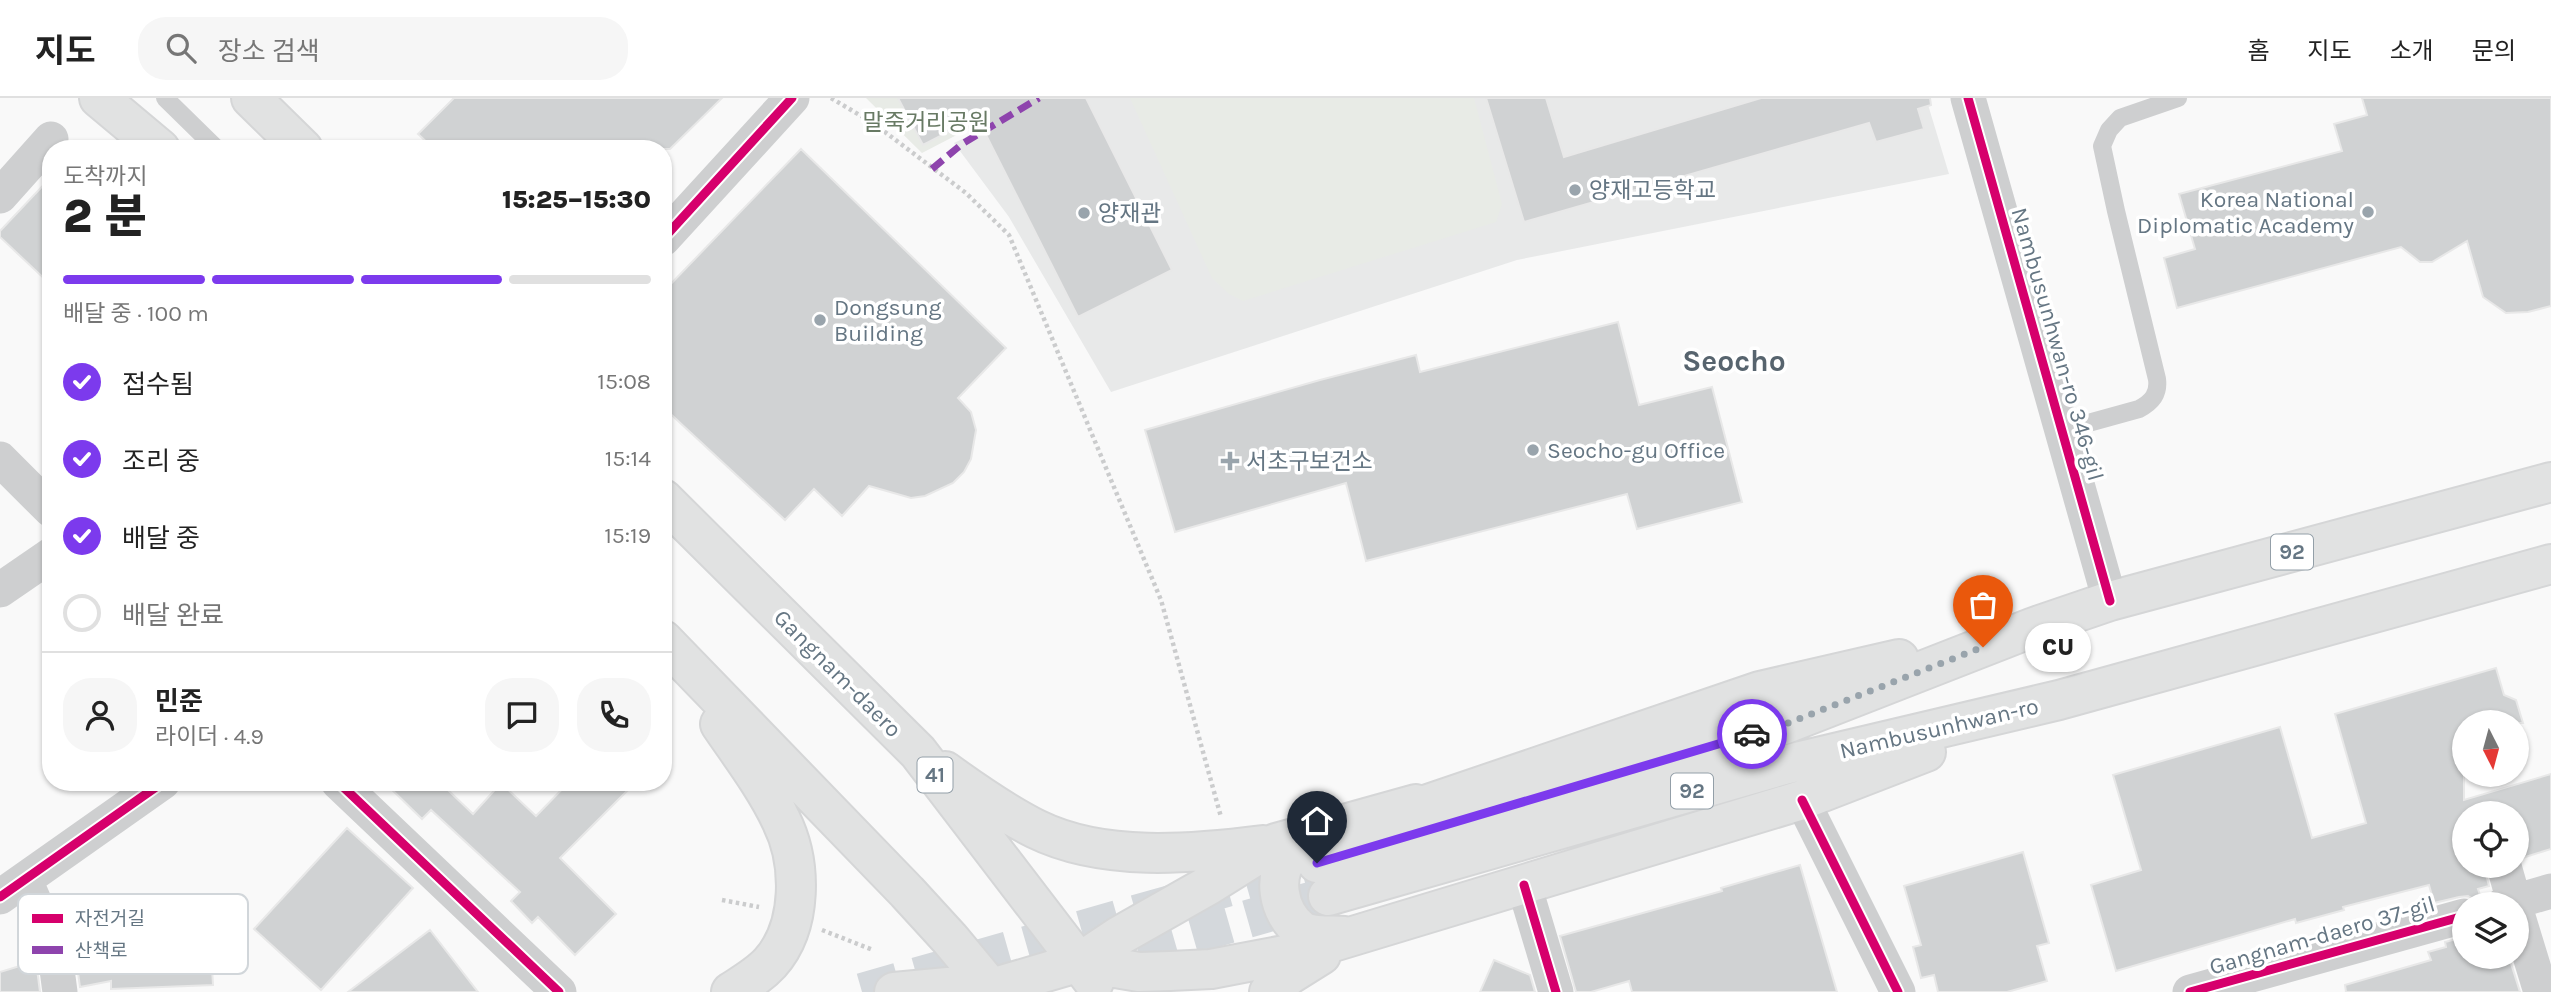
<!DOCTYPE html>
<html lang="ko">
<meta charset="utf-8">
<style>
body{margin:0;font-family:Karla,"Noto Sans KR",sans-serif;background:#f6f6f6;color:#222;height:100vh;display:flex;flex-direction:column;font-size:26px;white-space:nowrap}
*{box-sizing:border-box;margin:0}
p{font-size:23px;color:#767676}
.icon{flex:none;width:38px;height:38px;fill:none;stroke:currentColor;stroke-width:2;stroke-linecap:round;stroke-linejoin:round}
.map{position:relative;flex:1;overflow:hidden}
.side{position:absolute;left:42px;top:42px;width:630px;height:651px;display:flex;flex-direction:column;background:#fff;border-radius:28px;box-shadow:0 2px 5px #0004}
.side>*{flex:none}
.needle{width:46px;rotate:174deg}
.buttons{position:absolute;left:2452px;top:612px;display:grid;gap:14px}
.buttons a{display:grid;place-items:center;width:77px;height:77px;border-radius:50%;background:#fff;box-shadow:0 2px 5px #0004;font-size:35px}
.pin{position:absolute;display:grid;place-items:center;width:60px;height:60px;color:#fff;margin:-72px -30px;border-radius:50% 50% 50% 0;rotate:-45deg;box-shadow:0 0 7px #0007}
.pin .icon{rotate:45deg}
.courier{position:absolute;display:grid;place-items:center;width:70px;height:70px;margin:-35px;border:5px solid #7c3aed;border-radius:50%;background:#fff;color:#222;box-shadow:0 2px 9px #0007}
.bubble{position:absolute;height:49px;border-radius:24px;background:#fff;box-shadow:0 2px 5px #0004;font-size:23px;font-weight:800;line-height:49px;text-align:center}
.head em{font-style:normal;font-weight:800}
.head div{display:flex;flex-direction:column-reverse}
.head{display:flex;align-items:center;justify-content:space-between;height:119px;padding:0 21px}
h1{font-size:46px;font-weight:800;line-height:52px}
.bar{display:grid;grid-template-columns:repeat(4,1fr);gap:10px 7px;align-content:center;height:84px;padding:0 21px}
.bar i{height:9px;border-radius:5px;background:#e0e0e0}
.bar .current{background:#7c3aed}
.bar p{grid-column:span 4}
.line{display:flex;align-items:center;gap:18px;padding:0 21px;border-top:2px solid #e0e0e0}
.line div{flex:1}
.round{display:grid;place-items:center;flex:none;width:74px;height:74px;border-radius:28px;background:#f6f6f6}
ol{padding:0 21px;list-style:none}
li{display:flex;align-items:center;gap:21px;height:77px}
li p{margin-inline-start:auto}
li .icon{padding:7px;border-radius:50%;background:#7c3aed;color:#fff;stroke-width:4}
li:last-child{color:#767676}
li i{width:38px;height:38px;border:4px solid #e0e0e0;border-radius:50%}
header{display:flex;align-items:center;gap:42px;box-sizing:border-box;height:98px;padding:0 35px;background:#fff;border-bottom:2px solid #e0e0e0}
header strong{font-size:33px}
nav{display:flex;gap:38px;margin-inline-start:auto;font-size:24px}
.search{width:490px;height:63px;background:#f6f6f6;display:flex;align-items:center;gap:18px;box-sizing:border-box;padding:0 24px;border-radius:28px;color:#767676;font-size:26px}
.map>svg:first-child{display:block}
.built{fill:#e8e9e9}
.green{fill:#e8ebe6}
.building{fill:#d0d2d3;stroke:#e8e8e8;stroke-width:2}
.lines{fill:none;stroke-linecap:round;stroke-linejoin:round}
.primary-tunnel{stroke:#d4d8dc;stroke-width:38;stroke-dasharray:38 19;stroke-linecap:butt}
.primary-casing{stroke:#d5d6d7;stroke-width:42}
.path{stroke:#cbcccd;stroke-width:4.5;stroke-dasharray:3.5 3.5;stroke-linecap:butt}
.lane{stroke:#cecfd0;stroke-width:18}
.street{stroke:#cecfd0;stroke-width:35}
.primary{stroke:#e1e2e2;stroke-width:38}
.quiet{stroke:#8e44ad;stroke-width:7;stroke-dasharray:14 7;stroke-linecap:butt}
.cycleway-casing{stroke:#fff;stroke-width:13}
.cycleway{stroke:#d6006c;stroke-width:9}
.done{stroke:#99a4ac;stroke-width:7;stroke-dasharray:0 12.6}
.route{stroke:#7c3aed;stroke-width:9}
.poi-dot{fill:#99a4ac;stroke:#fff;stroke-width:2.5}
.labels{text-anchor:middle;stroke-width:7;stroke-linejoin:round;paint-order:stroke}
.shield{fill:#fff;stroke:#939fa8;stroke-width:2}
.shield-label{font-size:21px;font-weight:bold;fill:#657683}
.park-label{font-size:23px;fill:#687a64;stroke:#fff}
.poi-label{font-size:23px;fill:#657683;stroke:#fff;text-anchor:start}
.street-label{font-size:23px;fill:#657683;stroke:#fff}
.district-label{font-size:30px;font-weight:bold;fill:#57646e;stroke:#fff}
.key{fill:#fff;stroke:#d1d6da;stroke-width:2}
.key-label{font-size:19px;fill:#657683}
</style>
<header>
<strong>지도</strong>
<div class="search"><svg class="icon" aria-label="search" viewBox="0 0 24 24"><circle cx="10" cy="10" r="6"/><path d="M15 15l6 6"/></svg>장소 검색</div>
<nav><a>홈</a><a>지도</a><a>소개</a><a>문의</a></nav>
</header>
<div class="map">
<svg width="2551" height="894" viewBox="0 0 2551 894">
<rect width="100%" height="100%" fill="#f9f9f9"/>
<path class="built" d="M1048 0H1926L1949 76 1517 162 1111 294 1009 119 954 45Z"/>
<path class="green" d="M866 0H1028L922 55Z
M1130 0H1474L1502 106 1496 124 1243 203 1229 196 1212 180Z"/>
<path class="building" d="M454 0H722L670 51H434L418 36Z
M898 0H1086L1172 172 1078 219 977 19 923 47Z
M1486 0H1546L1564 59 1761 0H1930L1931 7 1918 11 1924 31 1876 44 1869 25 1524 124Z
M2362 0H2551V208L2528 214 2506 215 2483 199 2467 143 2432 164H2420L2401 149 2177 210 2164 160 2195 151 2179 96 2342 53 2334 26 2367 17Z
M801 51 1006 250 958 300 971 314 976 332 971 361 964 374 953 385 925 398 911 400 869 388 842 418 814 391 785 422 663 309V194Z
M51 79V187L0 139V133Z
M1618 224 1639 307 1712 289 1742 404 1637 431 1627 396 1366 463 1346 385 1175 434 1145 332 1320 282 1416 257 1420 274Z
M2496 570 2504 597 2516 602 2523 625H2464V702L2551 676V751L2522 760 2516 753V716H2464V768H2484L2489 788 2478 791 2481 800 2475 802 2468 798 2459 799 2434 805 2429 787 2343 809 2344 812 2296 825 2295 821 2116 873 2091 787 2141 772 2113 677 2280 629 2312 740 2366 725 2335 616Z
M384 684H457L449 693 473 716 501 685 536 718 569 684H636L560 760 616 816 575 857 538 819 532 825 511 803 520 794 431 712 422 721Z
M347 730 413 790 321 892 254 831Z
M2023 754 2049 845 2037 848 2047 883 2007 894H1938L1934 877 1921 880 1913 849 1921 847 1904 788Z
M1800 767 1837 894H1632L1629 883 1591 894H1576L1560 838 1722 793 1721 790Z
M185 806 210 834 213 887 111 891V883L80 889 74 846 65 824 108 817 107 810Z
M430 832 478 894H348Z
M2464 839V859H2509L2520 894H2346L2345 887 2431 862 2428 854 2446 849 2445 844Z
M1494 862 1530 877 1535 894H1480Z
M36 863 40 894H0V874Z"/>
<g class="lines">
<path class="primary-tunnel" d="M1083 868 1328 798
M862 894 1311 766"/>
<defs>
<path id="primary" d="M99 0 160 51
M251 0 303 51
M663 401 918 654 1094 884
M663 542 907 794 950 841 994 894
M720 626C741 657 765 688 781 722 802 764 803 828 770 865 759 877 745 885 731 894
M945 673C974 694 1004 715 1036 731 1103 764 1191 756 1263 747
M1393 718 1760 593 1899 561
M1339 738C1326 743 1305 746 1293 755 1270 774 1278 816 1301 832 1311 839 1332 837 1344 838
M1317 765 1778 629 2034 529 2110 503 2551 384
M1328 798 1784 667 2059 602 2551 466
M1080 864 1139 874 1170 873 1211 871 1300 854 1802 702 1926 654
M894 894 948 889H990
M978 894 1080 864 1119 838 1209 787 1276 745 1416 706
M1269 894 1289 877 1321 857"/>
</defs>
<use href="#primary" class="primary-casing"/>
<path class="path" d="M831 0 873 25 966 95 1009 137 1161 502 1221 719
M722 802 759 809
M822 832 873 852"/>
<path class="lane" d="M165 0 217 51
M2063 332 2139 311C2152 304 2159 296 2157 281L2116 113 2102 48 2109 32 2120 20 2178 0"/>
<path class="street" d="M1968 0 2110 503
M0 98 51 41
M663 141 792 0
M0 361 51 412
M0 492 51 457
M338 684 559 894
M1802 702 1898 894
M2504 768 2515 807
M25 782 54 849 60 894
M1524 787 1556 894
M0 799 163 684
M2503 807 2551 793
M2516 812 2541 894
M2190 894 2464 818"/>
<use href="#primary" class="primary"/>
<path class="quiet" d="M932 71 962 46 1039 0"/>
<defs>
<path id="cycleway" d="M1968 0 2110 503
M663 141 792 0
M338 684 559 894
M1802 702 1898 894
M1524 787 1556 894
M0 799 163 684
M2190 894 2464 818"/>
</defs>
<use href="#cycleway" class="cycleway-casing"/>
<use href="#cycleway" class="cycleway"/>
</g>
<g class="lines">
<path class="done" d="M1752 636 1778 629 1983 549"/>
<path class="route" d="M1317 765 1752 636"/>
</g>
<g class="poi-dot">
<circle cx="1575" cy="92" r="7"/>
<circle cx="2368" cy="114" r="7"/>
<circle cx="1084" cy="115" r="7"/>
<circle cx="820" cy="222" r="7"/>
<circle cx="1533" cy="352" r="7"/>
<path d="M1226.5 352.5h7v7h7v7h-7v7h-7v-7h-7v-7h7z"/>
</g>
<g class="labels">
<g class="shield">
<rect x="2271" y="436.5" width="42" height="35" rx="5"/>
<rect x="917.5" y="659.5" width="35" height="35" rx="5"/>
<rect x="1671" y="675.5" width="42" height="35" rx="5"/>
</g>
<g class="shield-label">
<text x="2292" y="461">92</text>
<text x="935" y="684">41</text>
<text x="1692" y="700">92</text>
</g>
<g class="park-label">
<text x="926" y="32">말죽거리공원</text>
</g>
<g class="poi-label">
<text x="1589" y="100">양재고등학교</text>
<text x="2354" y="109" text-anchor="end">Korea National<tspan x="2354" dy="26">Diplomatic Academy</tspan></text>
<text x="1098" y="123">양재관</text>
<text x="834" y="217">Dongsung<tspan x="834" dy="26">Building</tspan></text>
<text x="1547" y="360">Seocho-gu Office</text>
<text x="1246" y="371">서초구보건소</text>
</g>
<g class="street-label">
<text transform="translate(2058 246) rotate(74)" y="8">Nambusunhwan-ro 346-gil</text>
<text transform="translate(838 575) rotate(45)" y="8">Gangnam-daero</text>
<text transform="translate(1939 630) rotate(-13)" y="8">Nambusunhwan-ro</text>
<text transform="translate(2322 837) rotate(-16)" y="8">Gangnam-daero 37-gil</text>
</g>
<g class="district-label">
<text x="1734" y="273">Seocho</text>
</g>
</g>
<rect x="18" y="796" width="230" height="80" rx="10" class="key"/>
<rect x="32" y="816" width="31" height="9" fill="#d6006c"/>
<rect x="32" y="848" width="31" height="8" fill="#8e44ad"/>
<g class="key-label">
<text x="75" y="827">자전거길</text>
<text x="75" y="859">산책로</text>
</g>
</svg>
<div class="buttons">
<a><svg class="needle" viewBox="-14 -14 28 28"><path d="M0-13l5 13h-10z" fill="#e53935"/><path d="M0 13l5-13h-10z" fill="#767676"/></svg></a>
<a><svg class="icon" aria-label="locate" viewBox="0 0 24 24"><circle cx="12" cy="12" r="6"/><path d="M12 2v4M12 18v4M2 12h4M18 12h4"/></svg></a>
<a><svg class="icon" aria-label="layers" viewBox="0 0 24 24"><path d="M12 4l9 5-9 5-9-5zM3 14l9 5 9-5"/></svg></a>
</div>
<div class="pin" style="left:1983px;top:549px;background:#ea580c"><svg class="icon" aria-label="bag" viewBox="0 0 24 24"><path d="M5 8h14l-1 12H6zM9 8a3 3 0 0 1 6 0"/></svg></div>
<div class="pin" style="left:1317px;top:765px;background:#1f2937"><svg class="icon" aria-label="home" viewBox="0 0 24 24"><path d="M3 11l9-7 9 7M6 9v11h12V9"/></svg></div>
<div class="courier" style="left:1752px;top:636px"><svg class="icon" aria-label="car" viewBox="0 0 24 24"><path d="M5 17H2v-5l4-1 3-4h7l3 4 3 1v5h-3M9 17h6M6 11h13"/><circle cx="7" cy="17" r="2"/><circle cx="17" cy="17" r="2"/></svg></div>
<div class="bubble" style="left:2025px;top:525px;width:66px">CU</div>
<section class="side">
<div class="head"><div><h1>2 분</h1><p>도착까지</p></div><em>15:25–15:30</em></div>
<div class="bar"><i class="current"></i><i class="current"></i><i class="current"></i><i></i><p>배달 중 · 100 m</p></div>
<ol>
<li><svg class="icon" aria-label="check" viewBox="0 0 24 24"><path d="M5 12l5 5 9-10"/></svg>접수됨<p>15:08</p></li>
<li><svg class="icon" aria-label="check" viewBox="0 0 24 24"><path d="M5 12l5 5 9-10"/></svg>조리 중<p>15:14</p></li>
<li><svg class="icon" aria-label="check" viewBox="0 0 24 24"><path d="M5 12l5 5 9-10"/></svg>배달 중<p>15:19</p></li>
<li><i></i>배달 완료</li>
</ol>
<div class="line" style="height:126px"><a class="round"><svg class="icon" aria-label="person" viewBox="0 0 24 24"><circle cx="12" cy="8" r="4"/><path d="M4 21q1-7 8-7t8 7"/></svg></a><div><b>민준</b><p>라이더 · 4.9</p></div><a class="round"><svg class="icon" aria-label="chat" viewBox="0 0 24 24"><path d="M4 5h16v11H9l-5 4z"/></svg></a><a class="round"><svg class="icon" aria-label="phone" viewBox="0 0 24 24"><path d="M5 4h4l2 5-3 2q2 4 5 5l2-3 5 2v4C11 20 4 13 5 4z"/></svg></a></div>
</section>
</div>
